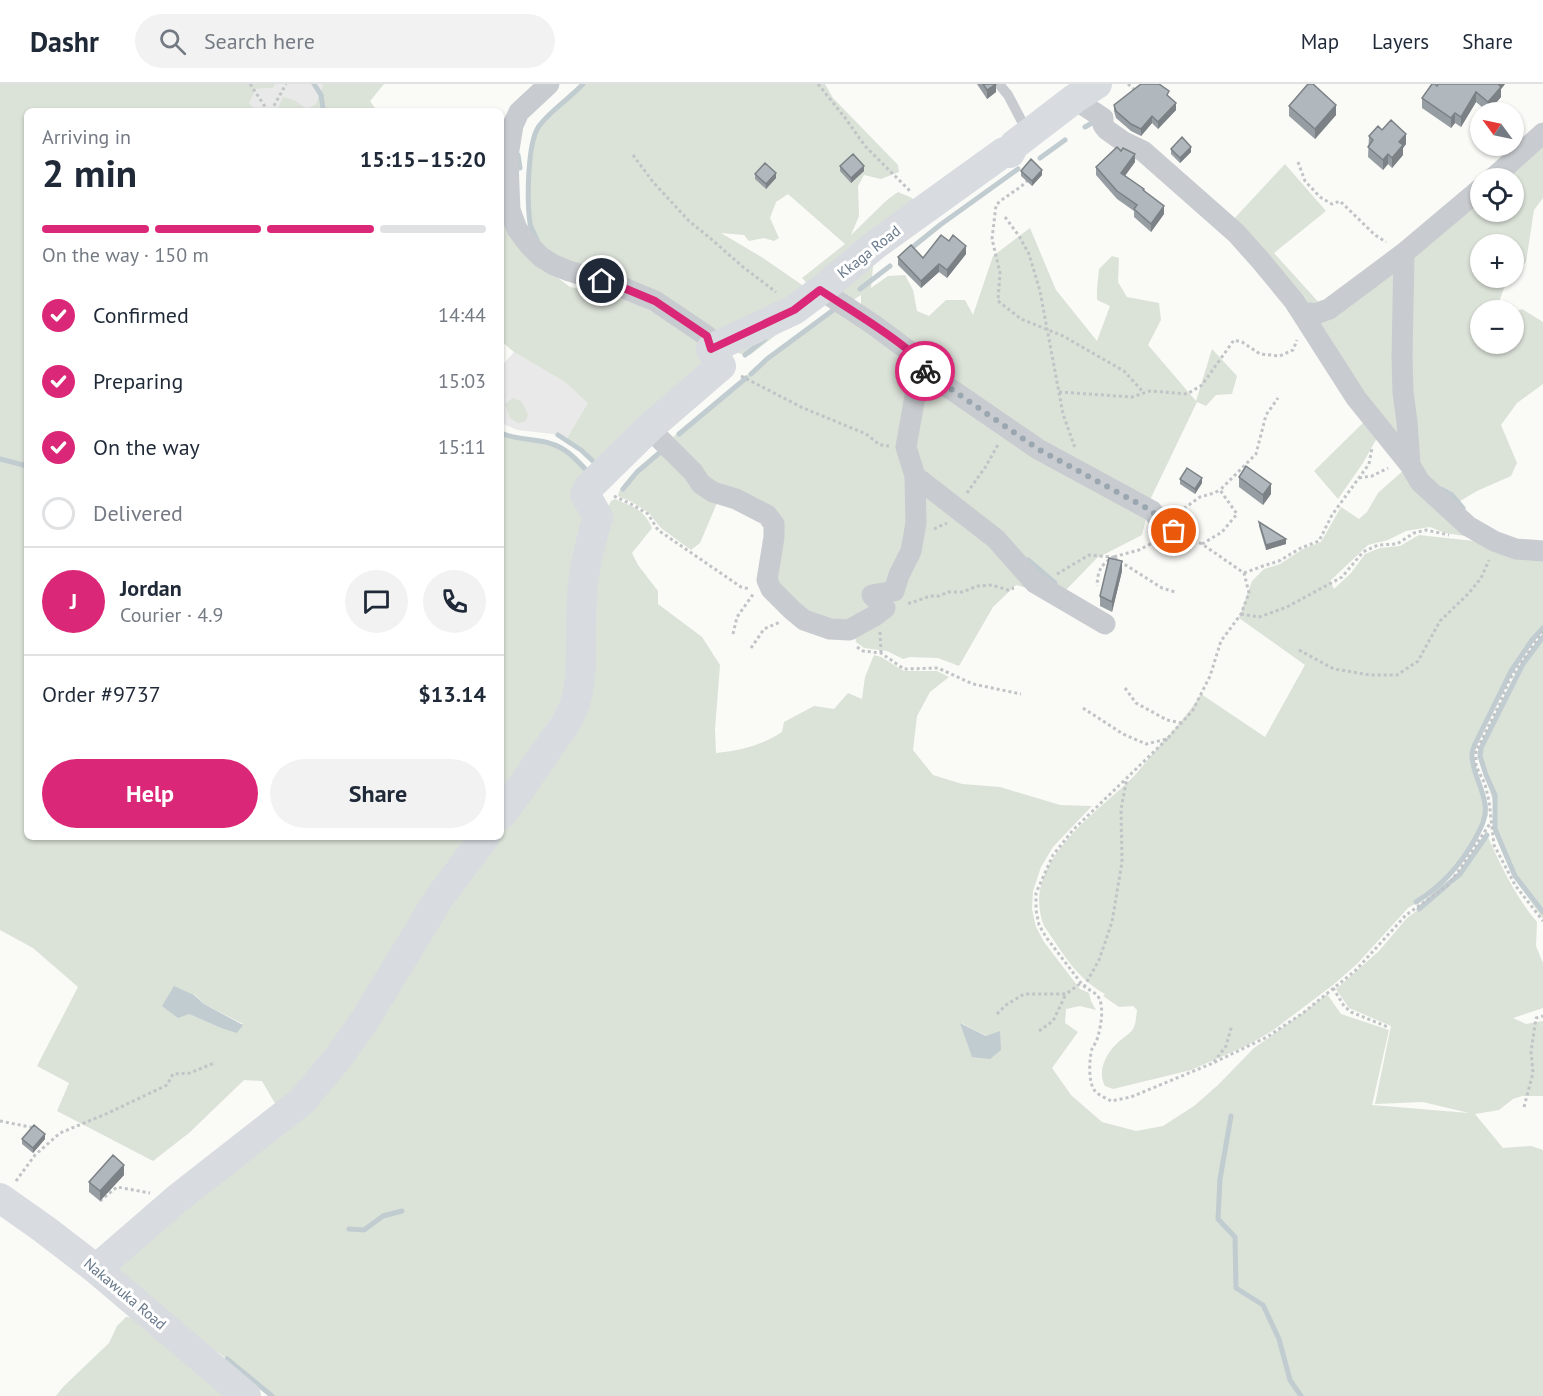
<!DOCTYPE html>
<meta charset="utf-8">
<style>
body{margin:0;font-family:"PT Sans",sans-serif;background:#f2f2f3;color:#1f2937;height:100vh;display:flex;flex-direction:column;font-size:22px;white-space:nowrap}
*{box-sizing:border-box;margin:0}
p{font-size:20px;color:#747a83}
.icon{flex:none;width:33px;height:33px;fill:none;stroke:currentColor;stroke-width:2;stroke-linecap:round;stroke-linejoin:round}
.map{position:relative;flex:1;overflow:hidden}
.drawer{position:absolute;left:24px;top:24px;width:480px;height:732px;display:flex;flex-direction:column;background:#fff;border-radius:9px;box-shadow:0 2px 4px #0004}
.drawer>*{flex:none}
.needle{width:39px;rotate:303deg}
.controls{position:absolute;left:1470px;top:18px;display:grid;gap:12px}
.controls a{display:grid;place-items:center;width:54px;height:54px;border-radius:50%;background:#fff;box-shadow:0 2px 4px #0004;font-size:30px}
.pin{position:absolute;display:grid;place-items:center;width:51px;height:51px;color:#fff;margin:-26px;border:3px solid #fff;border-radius:50%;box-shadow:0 2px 6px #0007}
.courier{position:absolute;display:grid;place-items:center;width:60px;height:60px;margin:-30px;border:4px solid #db2777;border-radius:50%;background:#fff;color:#222;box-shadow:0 2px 8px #0007}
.overview em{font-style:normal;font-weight:800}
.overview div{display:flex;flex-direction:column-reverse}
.overview{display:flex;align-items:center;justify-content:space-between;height:102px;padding:0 18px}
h1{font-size:39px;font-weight:800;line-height:45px}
.bar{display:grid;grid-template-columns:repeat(4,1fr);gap:9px 6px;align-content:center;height:72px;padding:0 18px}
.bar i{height:8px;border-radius:4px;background:#e0e1e3}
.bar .active{background:#db2777}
.bar p{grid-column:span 4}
.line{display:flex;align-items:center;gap:15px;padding:0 18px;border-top:2px solid #e0e1e3}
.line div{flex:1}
.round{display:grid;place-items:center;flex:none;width:63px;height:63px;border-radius:32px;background:#f2f2f3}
ol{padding:0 18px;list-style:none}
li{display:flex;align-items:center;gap:18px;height:66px}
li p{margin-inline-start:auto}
li .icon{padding:6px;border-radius:50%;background:#db2777;color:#fff;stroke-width:4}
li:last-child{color:#747a83}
li i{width:33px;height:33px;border:3px solid #e0e1e3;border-radius:50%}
.primary-button{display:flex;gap:12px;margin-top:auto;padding:12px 18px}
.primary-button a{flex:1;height:69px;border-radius:36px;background:#db2777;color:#fff;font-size:24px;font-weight:800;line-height:69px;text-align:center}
.primary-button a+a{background:#f2f2f3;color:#1f2937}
header{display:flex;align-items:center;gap:36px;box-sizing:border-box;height:84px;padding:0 30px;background:#fff;border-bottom:2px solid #e0e1e3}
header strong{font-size:28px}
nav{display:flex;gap:33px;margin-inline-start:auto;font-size:21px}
.search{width:420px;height:54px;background:#f2f2f3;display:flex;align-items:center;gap:15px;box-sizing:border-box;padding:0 21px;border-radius:33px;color:#747a83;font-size:22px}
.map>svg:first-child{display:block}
.built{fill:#e8e9e8}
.green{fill:#dbe2d8;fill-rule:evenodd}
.water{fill:#c1ccd1}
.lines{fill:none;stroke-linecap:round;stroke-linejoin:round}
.stream{stroke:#c1ccd1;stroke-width:5}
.path{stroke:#c1c4c6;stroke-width:3;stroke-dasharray:3 3;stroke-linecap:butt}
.lane{stroke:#c8cbcf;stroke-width:10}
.street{stroke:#c8cbcf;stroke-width:21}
.secondary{stroke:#d8dce0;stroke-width:30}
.wall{fill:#979ea3}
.shaded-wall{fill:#7b8185}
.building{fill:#b0b8be;stroke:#7b8185;stroke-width:1.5}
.done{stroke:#9aa6b0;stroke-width:6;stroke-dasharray:0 10.8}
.route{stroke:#db2777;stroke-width:8}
.labels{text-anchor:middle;stroke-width:6;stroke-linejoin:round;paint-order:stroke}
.street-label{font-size:15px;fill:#67788a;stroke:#fff}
</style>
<header>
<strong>Dashr</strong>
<div class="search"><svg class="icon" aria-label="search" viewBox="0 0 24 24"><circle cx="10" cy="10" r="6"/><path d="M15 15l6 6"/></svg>Search here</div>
<nav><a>Map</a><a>Layers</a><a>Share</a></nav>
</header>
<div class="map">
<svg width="1543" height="1312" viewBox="0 0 1543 1312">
<rect width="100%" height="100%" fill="#fafaf7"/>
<path class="built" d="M275 0H358L375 11 362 27H257L249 19 256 5 273 4Z
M514 268 565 298 589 319 566 356 553 350 518 346 501 339V283Z"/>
<path class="green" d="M0 0H275L273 4 256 5 249 19 257 27H27V753H472L357 928 293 1006 276 1021 262 997 244 996 189 1049 153 1077 57 1027 69 999 37 982 78 903 33 864 0 846ZM194 910 204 920 243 940 221 944 189 930Z
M322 0H384L370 17 377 27H277L283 13 294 16 307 25 316 20 323 2Z
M580 0H825L833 14 898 81 899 88 881 95 864 91 858 102 859 132 851 151 887 116 898 108 912 114 921 127 874 172 871 204 888 192 905 191 913 206 917 227 929 232 946 216H965L973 231 993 172 1030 144 1056 206 1097 257 1110 222 1097 216V205L1099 185 1112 172 1119 174 1118 198 1127 213 1159 219 1161 236 1148 261 1196 317 1212 265 1237 292 1232 310 1216 311 1206 322 1197 318 1149 418 982 322 861 222V211L847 220 816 209 802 194 845 160 788 110 776 118 770 134 779 154 774 157 764 154 749 157 744 151 721 149 763 174 821 214 802 231 750 271 741 270 573 190 534 152 528 139 527 103 529 67 533 50 546 31Z
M1543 54V114L1534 126 1526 178 1514 193V160H1480V194H1513L1504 204 1496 226H1480V260H1514V228L1522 225 1543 238V300L1517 319 1501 341 1517 379 1511 392 1477 407 1455 420 1419 392 1406 309 1414 165 1480 110V128H1514V94H1497Z
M1285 80 1326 127 1274 169 1322 222 1309 226 1231 138Z
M501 123 541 181 570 203 630 215 660 226 722 269 736 281 637 366 602 388 582 368 566 356 588 319 565 298 514 268 501 257Z
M1395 187 1408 373 1383 343 1316 233Z
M840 218 913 285 910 443 888 510 849 539 811 534 772 499 777 439 705 400 673 353 759 281Z
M923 295 1147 430 1142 451 1097 474 1065 507 1050 499 929 400 910 363Z
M513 314 521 317 528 330 526 337 518 339 510 334 505 320Z
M1367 335 1378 352 1363 379 1338 415 1314 387Z
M501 348C516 355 531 354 547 357 569 360 585 380 598 397L569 605 501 715Z
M667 360 720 412 700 459 691 466 661 444 649 429 632 418 618 412C620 397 655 370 667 360Z
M1405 385 1472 453 1445 449 1430 443 1406 447 1388 456 1368 461 1330 497 1334 505 1351 489 1365 470 1380 464 1400 462 1419 451 1474 457 1543 472V544L1537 549 1511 589 1473 666 1475 682 1487 719 1488 731 1470 766 1457 785 1443 802 1431 811 1408 824 1357 880 1333 901 1272 947 1248 961 1191 986 1113 1005 1105 1002C1096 985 1108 966 1122 955 1126 951 1130 950 1133 945 1136 940 1136 933 1137 926L1133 922 1119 923 1103 912 1105 910C1076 894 1063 869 1044 842 1020 782 1091 733 1128 698 1138 689 1146 677 1155 667 1172 648 1188 631 1201 610L1265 653 1305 581 1239 534 1252 497 1264 485 1280 480 1303 465 1321 458 1341 423 1359 435 1367 428 1378 409Z
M921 404 1045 509 1016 501 993 523 959 582 938 574 910 573 903 575 887 567 864 564 856 558 855 552 890 524 900 507Z
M615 415C633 423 644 425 652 444L632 469 638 481 658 507V520L702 553 720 581 715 645 716 669C739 667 763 661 782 648L784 638 814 622 834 625 848 609 862 615 865 593 874 571 881 573 904 587H937L949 593 930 608 917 632 913 666 933 691 962 700 1000 703 1060 721 1092 722 1053 763 1041 783 1033 807 1032 825 1036 843 1044 858 1080 905 1089 909 1091 917 1096 926 1080 922 1066 925 1065 939 1078 948 1052 984 1071 1011 1102 1038 1136 1047 1163 1042 1194 1022 1218 1001 1254 964 1299 932 1327 910 1341 930 1389 946 1372 1021 1469 1029 1423 1018 1375 1020 1391 942 1349 924 1336 905 1379 867 1407 834 1453 800 1487 751C1501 782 1515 812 1537 838L1536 862 1543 879V924L1513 934 1526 940 1543 937V1012H1522L1513 1015 1499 1026 1475 1030 1503 1064 1531 1062 1543 1066V1312H272L227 1275 212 1264 122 1190 117 1182 289 1041 495 753H501V744L563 661 596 450 611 417ZM961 939 987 952 973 973Z
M1543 551V835L1515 795 1504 772 1495 749 1493 717 1478 671 1479 665C1498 625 1515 584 1543 551Z
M126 1233 137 1234 235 1312H56L63 1303 109 1259 117 1242Z"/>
<path class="water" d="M174 902 194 911 204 920 243 941 237 949 221 944 189 930 178 934 162 922Z
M960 939 986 952 1000 947 1001 966 990 975 972 973Z"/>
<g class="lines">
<path class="stream" d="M314 0 321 11 323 24
M1085 43 1097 36
M518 71 520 84
M1040 74 1065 56
M537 156C535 151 531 145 530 139 527 118 527 59 539 42 551 26 569 15 583 0
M909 166 940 141 1018 85
M860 205 890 182
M745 271 765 255
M751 290 767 275 836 224
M501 349C519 357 536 354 552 360 568 365 578 378 589 389
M679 350 746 294
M558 351 581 366 597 381
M0 375 27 382
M623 405 637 388 664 365
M1441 405 1452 411 1463 424
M1028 476 1055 499
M1543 553 1523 580 1481 664 1480 672 1486 691 1495 711V745L1515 792 1543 828
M1416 818C1442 802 1460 782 1475 755 1481 744 1487 733 1485 720 1483 704 1472 688 1472 671 1472 667 1474 662 1476 658L1511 587 1532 556 1543 544
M1419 825 1460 790 1487 751
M1231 1032 1220 1095 1218 1135 1235 1153 1236 1204 1263 1221 1279 1255 1290 1296 1301 1312
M349 1145 364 1146 383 1132 402 1127
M227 1275 272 1312"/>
<path class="path" d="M250 0 268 27
M818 0 846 35 865 62 910 107
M1128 0 1137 8
M271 27 286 0
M633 71 653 98 689 137 710 154 743 183 776 208
M1298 78 1305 97 1320 113 1332 120 1340 117 1375 151 1386 158
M1028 96C1019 106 1006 111 996 121L992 155 1000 189 998 217 1021 235 1063 252 1124 287 1144 309
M1005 133 1019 152 1029 170 1040 207 1063 330 1075 364
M741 292 801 323 866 350 880 361 889 362
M1059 308 1132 313 1150 307 1187 310 1202 301 1234 256 1242 258 1260 270 1280 272 1293 266 1297 256
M1359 394 1372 392 1388 384
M967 409 986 382 999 359
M614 412 631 420 648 430 658 446 741 503 750 505
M1179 428 1200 413 1214 409 1220 406
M934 445 947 439
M1156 457 1139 466 1113 473 1162 504 1175 508
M1202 460 1222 448 1237 430 1220 406 1256 370 1266 331 1278 314
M1244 489 1263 482 1279 477 1301 464 1319 457 1332 431 1369 380 1372 364
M1057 490 1089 471 1113 473C1100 482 1098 486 1097 502
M908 519H911L930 512H939L948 508H962L978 502 992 501 1008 506 1014 504
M1241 530 1259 533 1287 523 1342 493 1363 468 1378 461 1397 460 1414 449 1426 446 1449 451
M1543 547 1510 595 1499 621 1476 667V682L1485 700 1489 717 1494 761 1515 801 1543 837
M880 548 881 569
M733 550 737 533 754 509
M857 563 863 567 881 569 904 585 938 584 973 600 1021 610
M751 564 764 545 780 538
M1299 566 1334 585 1370 591H1397L1418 577 1440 537 1469 509 1481 494 1489 476
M1125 604 1136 619 1167 636 1182 639
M1083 624 1123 650 1146 660 1167 655 1193 626 1210 592 1221 557 1241 530 1249 509 1244 489 1202 460 1191 455
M1167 655 1073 746 1053 771 1036 809V826L1039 841 1046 853 1081 899C1086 906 1094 906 1099 914 1104 924 1101 942 1098 952 1097 957 1094 961 1092 965 1089 975 1088 999 1095 1007 1098 1011 1106 1014 1111 1017L1131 1013 1213 979 1267 953 1303 929 1356 886 1406 831 1448 801 1462 782 1491 738
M1084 903 1099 876 1112 838 1122 778 1121 725 1127 694
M1333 904 1344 922 1351 928 1388 943
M997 930 1006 921 1024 910H1066L1081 899
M1039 947 1053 937 1066 910
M1214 978 1226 962 1232 941
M1524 1023 1533 989 1531 968 1536 934 1543 932
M0 1037 35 1044
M16 1097 35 1071 60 1049 106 1030 167 1001 173 990 190 989 214 979
M100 1117 117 1103 150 1109"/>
<path class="lane" d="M999 0 1008 11 1027 47"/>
<path class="street" d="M549 0 519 28 513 41 508 72 509 103 510 126 517 145 530 162 541 173 554 181 569 187 619 202 655 217 707 252 711 265
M1074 15 1103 34V41L1107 46 1124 58 1143 67 1236 149 1261 177 1294 217 1356 314 1410 381 1420 398 1468 442 1494 457 1516 465 1543 467
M1493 94 1543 49
M1404 169 1402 273 1403 308 1407 338 1410 381
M821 206 874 241 909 267 920 284 1038 365 1152 427 1164 441 1174 447
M1301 228 1315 230 1329 225 1404 169 1480 105
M649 344 693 388 701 400 713 408 736 415 767 431 774 440V453L767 496 771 505 792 526 804 536 830 545 849 546 876 531 885 524 872 511 894 507 899 491 911 467 916 439 915 392 906 363 920 284
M915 392 996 455 1035 499 1105 540"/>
<path class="secondary" d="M501 731C517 710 532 688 546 667 557 652 569 637 575 619 585 586 579 548 582 514 583 486 590 459 598 433L585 410 590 402 649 344 721 282 711 265 794 226 826 202 875 161 1004 68 1010 69 1014 61 1074 15 1097 0
M0 1114 44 1145 96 1185 246 1312
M96 1185 178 1114 302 1017 337 975 363 939 439 814 485 753"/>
</g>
<path class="wall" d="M977 0H996V8L987 15Z
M1505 0 1501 5V13L1488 28 1476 18 1461 43 1455 39 1451 44 1422 24V14Z
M1169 13 1176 26 1158 45 1152 39 1141 52 1131 47 1116 34 1114 27V21Z
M1289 22 1336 31 1315 55 1289 32Z
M1382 46 1406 60 1403 64V71L1392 84 1388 80 1383 86 1368 73 1369 52Z
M1171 65 1191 68 1180 79 1171 70Z
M1121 67 1135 78 1125 92 1144 106 1164 130 1151 148 1134 133V127L1117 115 1096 91V83Z
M840 82 864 87 851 99 840 87Z
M1021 87 1042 91 1032 102 1021 92Z
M755 90 776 94 766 105 755 95Z
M966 170 947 194 939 188 921 204 898 181V173L923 174Z
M1239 393 1271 410 1263 421 1239 403Z
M1180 395 1202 399 1195 410 1180 400Z
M1259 438 1286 460 1266 466 1259 442Z
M1122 487 1112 528 1100 522V512Z
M22 1055H45L33 1069 22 1060Z
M124 1091 100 1117 89 1108V1098Z"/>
<path class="shaded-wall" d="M996 0V8L987 15V6Z
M1498 0H1505L1501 5V13L1488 28V18Z
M1476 8V18L1461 43V33Z
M1176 19V26L1158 45V38Z
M1336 21V31L1315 55V45Z
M1455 29V39L1451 44V34Z
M1152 32V39L1141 52V45Z
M1406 50V60L1403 64V71L1392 84V74L1399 58Z
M1191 63V68L1180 79V74Z
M1135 70V78L1121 97V89Z
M1388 70V80L1383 86V76Z
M864 82V87L851 99V94Z
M1042 86V91L1032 102V97Z
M776 89V94L766 105V100Z
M1164 122V130L1151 148V140Z
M966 162V170L947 194V186Z
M939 180V188L921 204V197Z
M1202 394V399L1195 410V405Z
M1271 400V410L1263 421V411Z
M1286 455V460L1266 466V461Z
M1122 477V487L1112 528V518Z
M45 1050V1055L33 1069V1064Z
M124 1081V1091L100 1117V1107Z"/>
<path class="building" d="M983 0H996L987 6Z
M1141 0H1159L1169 7 1167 11 1176 19 1158 38 1152 32 1141 45 1131 40 1116 27 1114 21Z
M1308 0H1313L1336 21 1315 45 1289 22Z
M1432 0H1435L1437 2 1438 0H1498L1501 3 1488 18 1476 8 1461 33 1455 29 1451 34 1422 14Z
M1391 36 1406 50 1399 58 1403 61 1392 74 1388 70 1383 76 1368 63 1373 56 1369 52 1378 42 1382 46Z
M1182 53 1191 63 1180 74 1171 65Z
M1117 63 1121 67 1123 64 1135 70 1121 89 1144 105 1143 106 1164 122 1151 140 1134 125 1137 121 1117 107 1096 83Z
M853 70 864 82 851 94 840 82Z
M1031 75 1042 86 1032 97 1021 87Z
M765 79 776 89 766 100 755 90Z
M941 151 949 157 953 151 966 162 947 186 939 180 921 197 898 173 911 161 923 174Z
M1246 382 1271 400 1263 411 1239 393Z
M1187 384 1202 394 1195 405 1180 395Z
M1259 438 1286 455 1266 461Z
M1109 474 1122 477 1112 518 1100 512Z
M34 1041 45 1050 33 1064 22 1055Z
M113 1071 124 1081 100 1107 89 1098Z"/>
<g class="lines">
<path class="done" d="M925 287 1038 365 1152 427 1164 441 1174 447"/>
<path class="route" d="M602 197 619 202 655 217 707 252 711 265 794 226 820 206C849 225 880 243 907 265 914 271 917 281 925 287"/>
</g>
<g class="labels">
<g class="street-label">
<text transform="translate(869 168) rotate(-38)" y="5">Kkaga Road</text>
<text transform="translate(125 1210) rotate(40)" y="5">Nakawuka Road</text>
</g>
</g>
</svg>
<div class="controls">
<a><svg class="needle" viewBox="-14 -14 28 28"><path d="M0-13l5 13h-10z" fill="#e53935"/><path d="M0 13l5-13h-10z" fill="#747a83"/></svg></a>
<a><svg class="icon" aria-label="locate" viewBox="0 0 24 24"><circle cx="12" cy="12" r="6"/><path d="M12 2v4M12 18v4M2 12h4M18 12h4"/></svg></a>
<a>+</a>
<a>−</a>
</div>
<div class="pin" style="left:1174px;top:447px;background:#ea580c"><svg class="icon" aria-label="bag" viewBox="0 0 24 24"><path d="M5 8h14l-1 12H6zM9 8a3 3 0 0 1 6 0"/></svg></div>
<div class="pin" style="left:602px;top:197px;background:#1f2937"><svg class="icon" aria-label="home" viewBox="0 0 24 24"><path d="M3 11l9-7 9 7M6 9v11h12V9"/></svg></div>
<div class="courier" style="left:925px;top:287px"><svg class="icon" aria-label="bike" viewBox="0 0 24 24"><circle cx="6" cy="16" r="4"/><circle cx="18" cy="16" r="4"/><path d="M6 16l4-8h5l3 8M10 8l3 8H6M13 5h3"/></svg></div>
<section class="drawer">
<div class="overview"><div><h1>2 min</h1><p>Arriving in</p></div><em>15:15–15:20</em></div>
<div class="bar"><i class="active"></i><i class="active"></i><i class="active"></i><i></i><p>On the way · 150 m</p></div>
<ol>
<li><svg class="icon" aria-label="check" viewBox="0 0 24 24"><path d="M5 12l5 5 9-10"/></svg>Confirmed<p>14:44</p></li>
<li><svg class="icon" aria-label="check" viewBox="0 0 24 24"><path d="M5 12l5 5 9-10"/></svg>Preparing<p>15:03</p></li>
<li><svg class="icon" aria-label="check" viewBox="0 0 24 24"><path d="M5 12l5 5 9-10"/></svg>On the way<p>15:11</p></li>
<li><i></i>Delivered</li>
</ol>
<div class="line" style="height:108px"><b class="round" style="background:#db2777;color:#fff">J</b><div><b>Jordan</b><p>Courier · 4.9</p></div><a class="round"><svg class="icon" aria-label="chat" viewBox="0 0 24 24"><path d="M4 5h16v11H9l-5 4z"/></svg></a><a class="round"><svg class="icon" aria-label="phone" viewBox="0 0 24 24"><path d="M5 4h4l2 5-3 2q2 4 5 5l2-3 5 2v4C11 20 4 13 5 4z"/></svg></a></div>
<div class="line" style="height:78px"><div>Order #9737</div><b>$13.14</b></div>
<div class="primary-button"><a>Help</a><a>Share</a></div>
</section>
</div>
